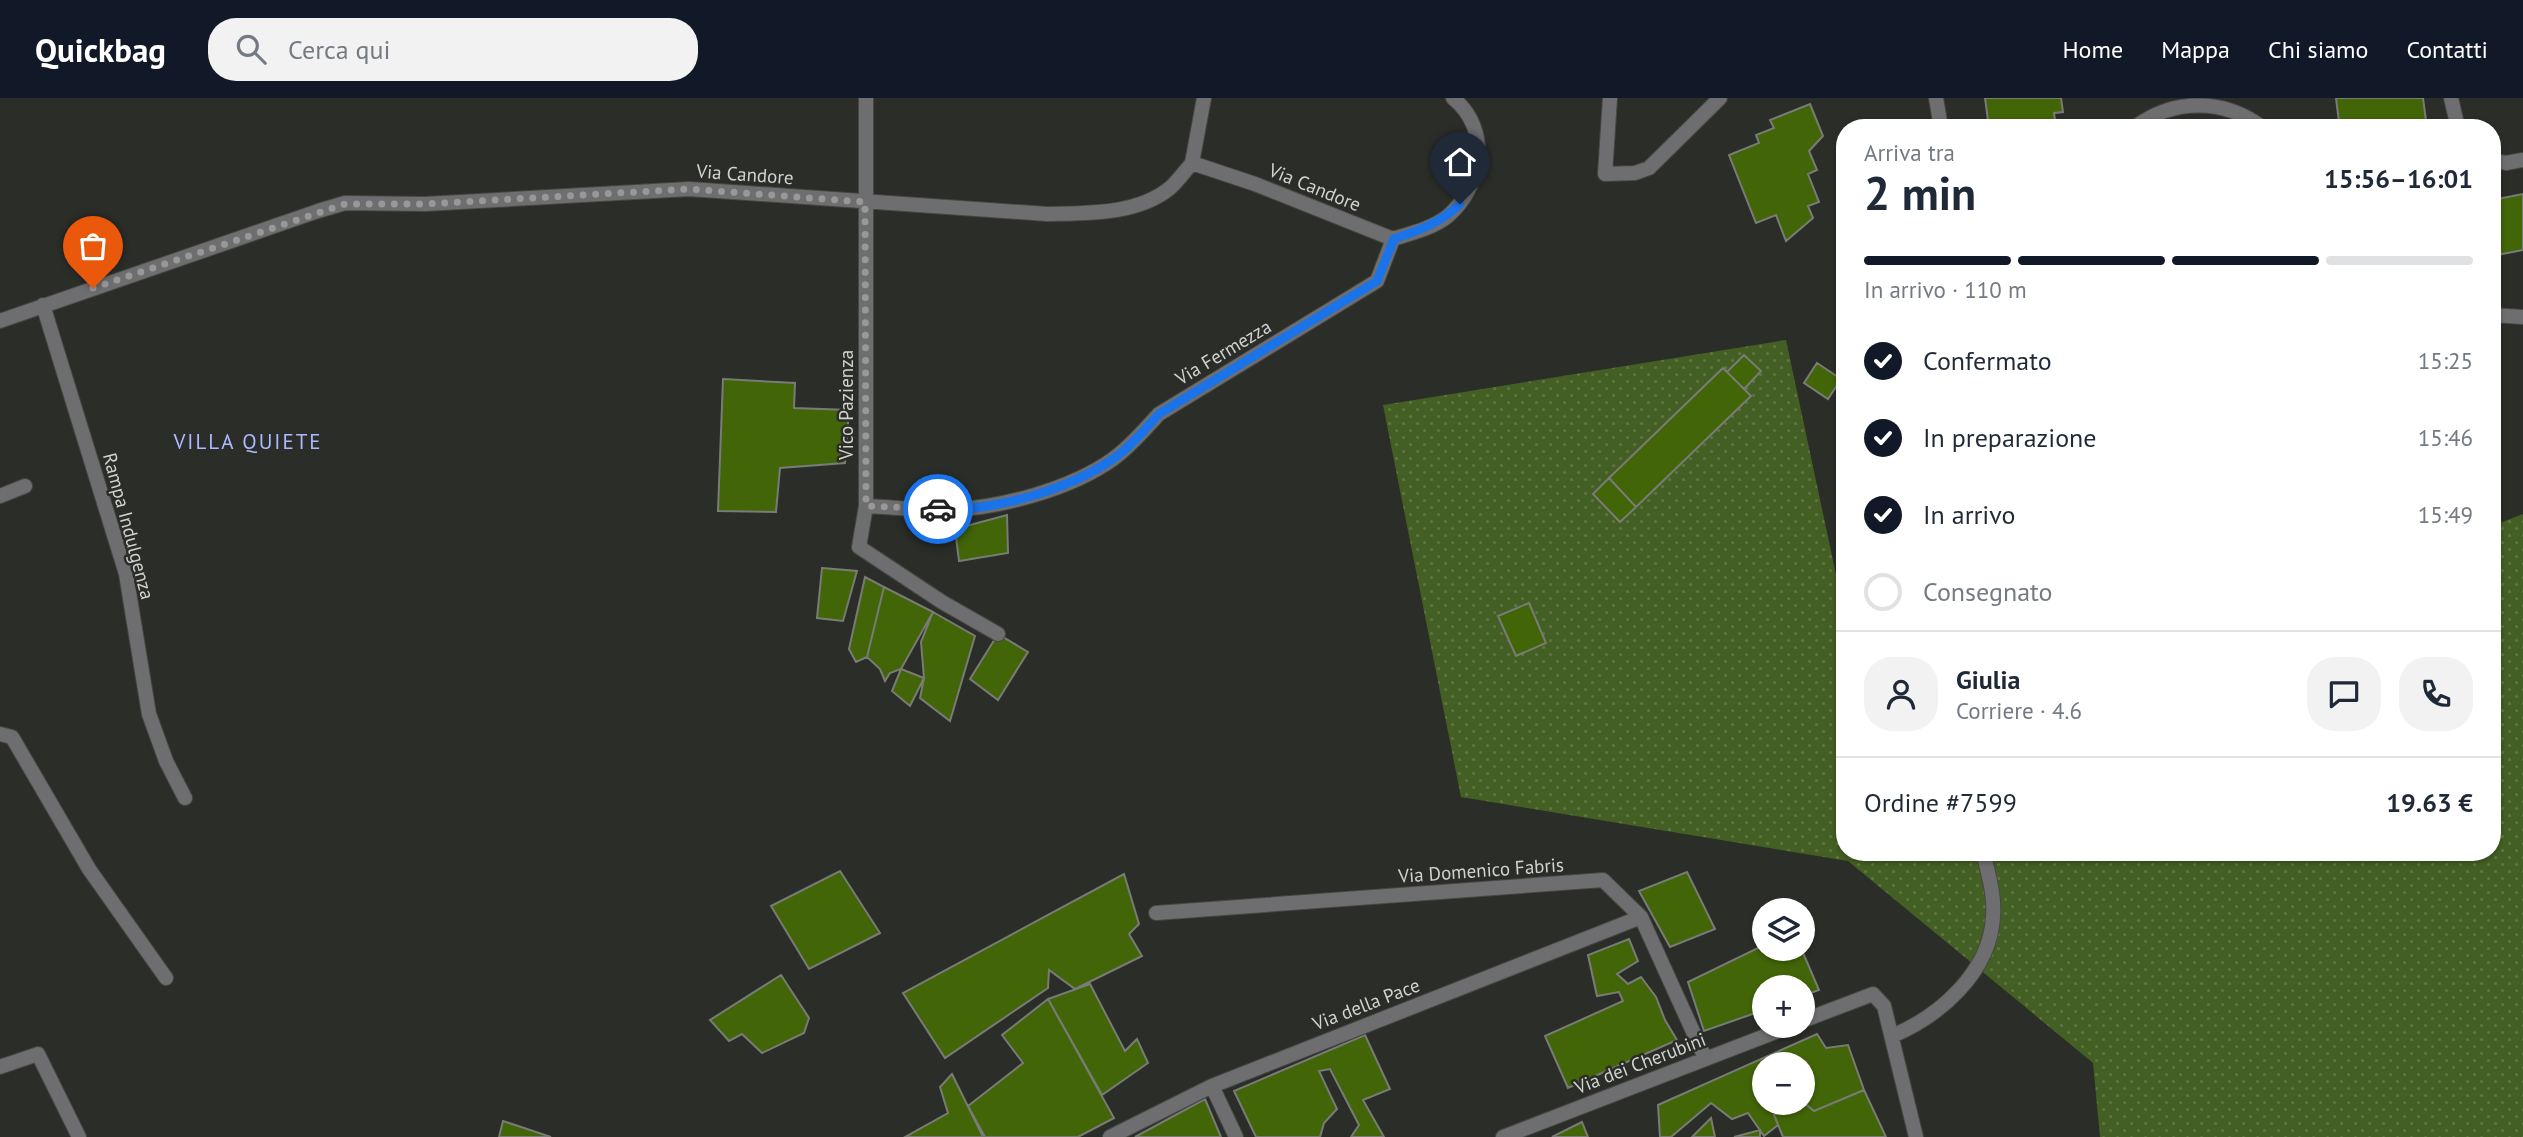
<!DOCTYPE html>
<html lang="it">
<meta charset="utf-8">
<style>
body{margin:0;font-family:"PT Sans",sans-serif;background:#f2f2f3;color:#1f2937;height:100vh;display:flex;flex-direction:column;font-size:26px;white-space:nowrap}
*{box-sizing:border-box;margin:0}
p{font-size:23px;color:#747a83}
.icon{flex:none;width:38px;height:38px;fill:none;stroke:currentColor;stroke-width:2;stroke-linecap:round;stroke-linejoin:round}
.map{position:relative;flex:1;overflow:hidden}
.drawer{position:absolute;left:1836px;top:21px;width:665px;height:742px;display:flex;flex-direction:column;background:#fff;border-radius:28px;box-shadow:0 2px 5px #0004}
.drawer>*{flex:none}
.buttons{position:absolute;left:1752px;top:800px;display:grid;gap:14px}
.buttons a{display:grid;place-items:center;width:63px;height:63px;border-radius:50%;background:#fff;box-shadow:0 2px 5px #0004;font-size:35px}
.pin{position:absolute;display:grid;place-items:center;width:60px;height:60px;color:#fff;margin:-72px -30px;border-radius:50% 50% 50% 0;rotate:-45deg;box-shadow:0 0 7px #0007}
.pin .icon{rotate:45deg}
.courier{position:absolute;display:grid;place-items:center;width:70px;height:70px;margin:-35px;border:5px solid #1a73e8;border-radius:50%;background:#fff;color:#222;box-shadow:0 2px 9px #0007}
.head em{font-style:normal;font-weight:700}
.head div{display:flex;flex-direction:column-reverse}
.head{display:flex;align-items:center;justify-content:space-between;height:119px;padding:0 28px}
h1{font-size:46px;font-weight:700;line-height:52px}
.bar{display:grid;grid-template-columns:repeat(4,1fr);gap:10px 7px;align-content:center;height:84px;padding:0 28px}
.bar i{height:9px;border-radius:5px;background:#e0e1e3}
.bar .active{background:#111827}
.bar p{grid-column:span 4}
.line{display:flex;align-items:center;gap:18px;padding:0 28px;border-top:2px solid #e0e1e3}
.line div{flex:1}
.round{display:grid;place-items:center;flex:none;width:74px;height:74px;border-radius:28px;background:#f2f2f3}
ol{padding:0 28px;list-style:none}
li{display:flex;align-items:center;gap:21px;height:77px}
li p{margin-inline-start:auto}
li .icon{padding:7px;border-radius:50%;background:#111827;color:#fff;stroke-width:4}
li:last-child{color:#747a83}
li i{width:38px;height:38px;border:4px solid #e0e1e3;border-radius:50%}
header{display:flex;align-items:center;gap:42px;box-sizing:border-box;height:98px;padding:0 35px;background:#111827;color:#fff}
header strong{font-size:33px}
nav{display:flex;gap:38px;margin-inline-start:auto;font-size:24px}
.search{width:490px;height:63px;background:#f2f2f3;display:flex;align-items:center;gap:18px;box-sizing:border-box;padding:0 24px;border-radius:28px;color:#747a83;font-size:26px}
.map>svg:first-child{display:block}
.grass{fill:url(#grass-dots)}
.building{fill:#426508;stroke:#797b77;stroke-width:2}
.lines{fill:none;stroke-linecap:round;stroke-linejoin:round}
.lane-casing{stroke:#464844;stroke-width:16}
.street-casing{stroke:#464844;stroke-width:16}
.lane{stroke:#6e6e71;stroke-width:14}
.street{stroke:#6e6e71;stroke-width:14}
.done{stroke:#989996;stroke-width:7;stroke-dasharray:0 12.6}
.route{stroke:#1a73e8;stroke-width:9}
.labels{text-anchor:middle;stroke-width:5;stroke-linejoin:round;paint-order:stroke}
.street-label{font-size:19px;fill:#d2d3d0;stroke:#2b2d29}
.neighbourhood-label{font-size:21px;letter-spacing:2px;fill:#adb9ff;stroke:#2b2d29}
</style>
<header>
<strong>Quickbag</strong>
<div class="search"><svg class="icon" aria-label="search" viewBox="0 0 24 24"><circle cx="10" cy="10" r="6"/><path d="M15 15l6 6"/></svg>Cerca qui</div>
<nav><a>Home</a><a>Mappa</a><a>Chi siamo</a><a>Contatti</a></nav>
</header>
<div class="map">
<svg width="2523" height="1039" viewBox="0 0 2523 1039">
<defs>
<pattern id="grass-dots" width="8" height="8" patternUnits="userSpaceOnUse" patternTransform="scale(1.75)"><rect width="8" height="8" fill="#445f23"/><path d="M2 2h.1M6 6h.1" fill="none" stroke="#5e7542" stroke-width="1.8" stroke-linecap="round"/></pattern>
</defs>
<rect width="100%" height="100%" fill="#2b2d29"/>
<path class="grass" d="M1786 242 1844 514V754H2492V428L2523 416V1039H2100L2093 965 1848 763 1461 699 1383 307Z"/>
<path class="building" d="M1985 0H2061L2063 14 2054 15 2056 30H1989Z
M2336 0H2423L2427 30H2356L2355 22 2339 24Z
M1810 6 1823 38 1809 53 1817 72 1808 76 1819 104 1808 108 1813 120 1786 143 1776 117 1756 125 1729 57 1759 45 1756 37 1774 30 1770 22Z
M2523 96V152L2492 158V102Z
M1744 257 1761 273 1744 291 1727 274Z
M1817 265 1841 281 1828 301 1804 285Z
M1723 270 1751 298 1636 409 1609 380Z
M723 281 795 285 794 310 849 312 845 365 780 370 776 414 718 413Z
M1609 380 1636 409 1620 424 1593 396Z
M1007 417 1008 455 959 463 955 431Z
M822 470 857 473 843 523 817 520Z
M865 479 884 489 867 559 856 564 849 551Z
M884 489 933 514 901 571 890 575 885 583 880 571 867 559Z
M1529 505 1546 545 1516 558 1498 518Z
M933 514 975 538 950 623 920 600 924 580 921 544Z
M998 536 1028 554 998 602 970 581Z
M901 571 924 580 910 608 892 593Z
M840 773 880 835 809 871 771 808Z
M1687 774 1715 831 1670 849 1639 793Z
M1124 776 1139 826 1129 836 1142 858 1075 891 1049 872 1048 890 945 960 903 895Z
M1629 841 1638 863 1617 876 1628 886 1641 879 1656 899 1665 922 1677 942 1568 990 1545 938 1623 903 1619 894 1597 898 1588 857Z
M1764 847V850H1801L1819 892 1802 898V889H1764V912L1704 933 1688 884Z
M781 877 809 920 804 935 762 955 742 936 729 943 710 922Z
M1090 886 1125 953 1137 941 1148 965 1102 997 1048 901Z
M1048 901 1114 1020 1078 1039H985L968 1008 1023 965 1002 937Z
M1817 936 1826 950 1848 947 1864 992 1814 1013 1802 1003V966H1764V1004H1796L1774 1017 1778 1027 1764 1038 1748 1015 1732 1021 1711 1005 1671 1039H1660L1658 1007Z
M1365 937 1390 991 1363 1002 1384 1039H1351L1359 1027 1330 971 1319 973 1337 1011 1324 1025 1320 1039H1256L1234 993Z
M952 976 983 1039H905L948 1015 940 989Z
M1864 992 1886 1039H1783L1774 1017 1796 1004H1802V1003L1814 1013Z
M1205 1001 1221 1039H1135Z
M1711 1020 1715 1039H1692Z
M503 1023 551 1039H499Z
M1582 1024 1588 1039H1552Z
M1760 1032V1039H1734Z"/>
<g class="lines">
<defs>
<path id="lane" d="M0 969 38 956 79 1039"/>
<path id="street" d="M866 0V408L859 449 942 504 998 536
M1610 0 1605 76 1635 75 1649 70 1720 0
M1936 0 1941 30
M2451 0 2458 30
M2134 30C2173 0 2224 0 2263 30
M2492 62 2506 65 2523 62
M1192 65 1255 86 1393 141
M1192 65 1204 0
M43 207 126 476 149 616 166 663 185 700
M2492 217 2523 219
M0 223 318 113 345 105 425 106 689 91 1047 116C1087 115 1137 117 1170 90 1178 83 1185 73 1192 65
M0 398 25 388
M866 408C894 409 924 413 952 412 1003 409 1071 391 1113 361 1131 348 1144 332 1159 316L1377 183 1393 141C1412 135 1433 130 1448 118 1483 87 1491 31 1453 0
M0 636 12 639 89 771 166 880
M1156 815 1603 782 1641 819 1705 960
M1802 923 1873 896 1884 908 1916 1039
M1892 938C1940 918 1990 874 1993 819 1995 797 1988 775 1983 754
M1212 988 1236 1039
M1110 1039 1212 988 1641 819
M1503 1039 1791 928"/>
</defs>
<use href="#lane" class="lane-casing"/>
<use href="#street" class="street-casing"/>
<use href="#lane" class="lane"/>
<use href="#street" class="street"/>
</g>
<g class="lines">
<path class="done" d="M93 190 345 106H425L689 91 865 104 866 408 938 411"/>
<path class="route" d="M938 411C992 414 1068 392 1113 361 1131 349 1144 332 1159 316L1377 183 1394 141C1420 132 1440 125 1460 106"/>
</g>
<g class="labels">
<g class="street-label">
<text transform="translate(745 76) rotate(4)" y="7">Via Candore</text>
<text transform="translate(1315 89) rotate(22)" y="7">Via Candore</text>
<text transform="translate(1223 254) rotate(-31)" y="7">Via Fermezza</text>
<text transform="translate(846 307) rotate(-90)" y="7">Vico Pazienza</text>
<text transform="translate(129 428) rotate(75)" y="7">Rampa Indulgenza</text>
<text transform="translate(1481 772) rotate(-4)" y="7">Via Domenico Fabris</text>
<text transform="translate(1366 906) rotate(-21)" y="7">Via della Pace</text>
<text transform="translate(1640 965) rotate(-21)" y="7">Via dei Cherubini</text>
</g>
<g class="neighbourhood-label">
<text x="248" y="351">VILLA QUIETE</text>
</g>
</g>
</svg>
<div class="buttons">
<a><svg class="icon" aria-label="layers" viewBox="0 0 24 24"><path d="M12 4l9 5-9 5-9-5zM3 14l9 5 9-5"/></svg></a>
<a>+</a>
<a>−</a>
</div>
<div class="pin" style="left:93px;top:190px;background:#ea580c"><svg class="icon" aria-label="bag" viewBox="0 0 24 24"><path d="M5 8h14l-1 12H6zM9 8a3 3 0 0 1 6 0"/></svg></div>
<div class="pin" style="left:1460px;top:106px;background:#1f2937"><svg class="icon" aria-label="home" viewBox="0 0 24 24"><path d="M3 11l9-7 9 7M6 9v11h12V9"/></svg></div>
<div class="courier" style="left:938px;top:411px"><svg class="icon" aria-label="car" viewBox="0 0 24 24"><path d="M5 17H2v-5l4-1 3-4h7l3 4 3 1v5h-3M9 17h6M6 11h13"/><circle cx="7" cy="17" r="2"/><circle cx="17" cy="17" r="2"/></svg></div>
<section class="drawer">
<div class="head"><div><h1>2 min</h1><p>Arriva tra</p></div><em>15:56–16:01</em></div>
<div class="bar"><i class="active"></i><i class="active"></i><i class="active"></i><i></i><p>In arrivo · 110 m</p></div>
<ol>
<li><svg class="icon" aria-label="check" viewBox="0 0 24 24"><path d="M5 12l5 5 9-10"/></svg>Confermato<p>15:25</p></li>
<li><svg class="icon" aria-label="check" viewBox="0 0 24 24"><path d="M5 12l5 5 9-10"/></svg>In preparazione<p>15:46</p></li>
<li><svg class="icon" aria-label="check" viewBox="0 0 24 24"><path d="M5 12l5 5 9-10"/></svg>In arrivo<p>15:49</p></li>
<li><i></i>Consegnato</li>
</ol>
<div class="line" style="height:126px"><a class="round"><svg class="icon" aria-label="person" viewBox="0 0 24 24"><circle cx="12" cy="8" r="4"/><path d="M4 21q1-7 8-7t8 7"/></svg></a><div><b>Giulia</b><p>Corriere · 4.6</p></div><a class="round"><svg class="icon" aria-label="chat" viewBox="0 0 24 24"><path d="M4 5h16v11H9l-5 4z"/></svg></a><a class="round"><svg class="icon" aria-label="phone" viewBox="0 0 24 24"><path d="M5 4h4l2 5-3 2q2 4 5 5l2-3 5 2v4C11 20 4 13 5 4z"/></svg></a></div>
<div class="line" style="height:91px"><div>Ordine #7599</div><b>19.63 €</b></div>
</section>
</div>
